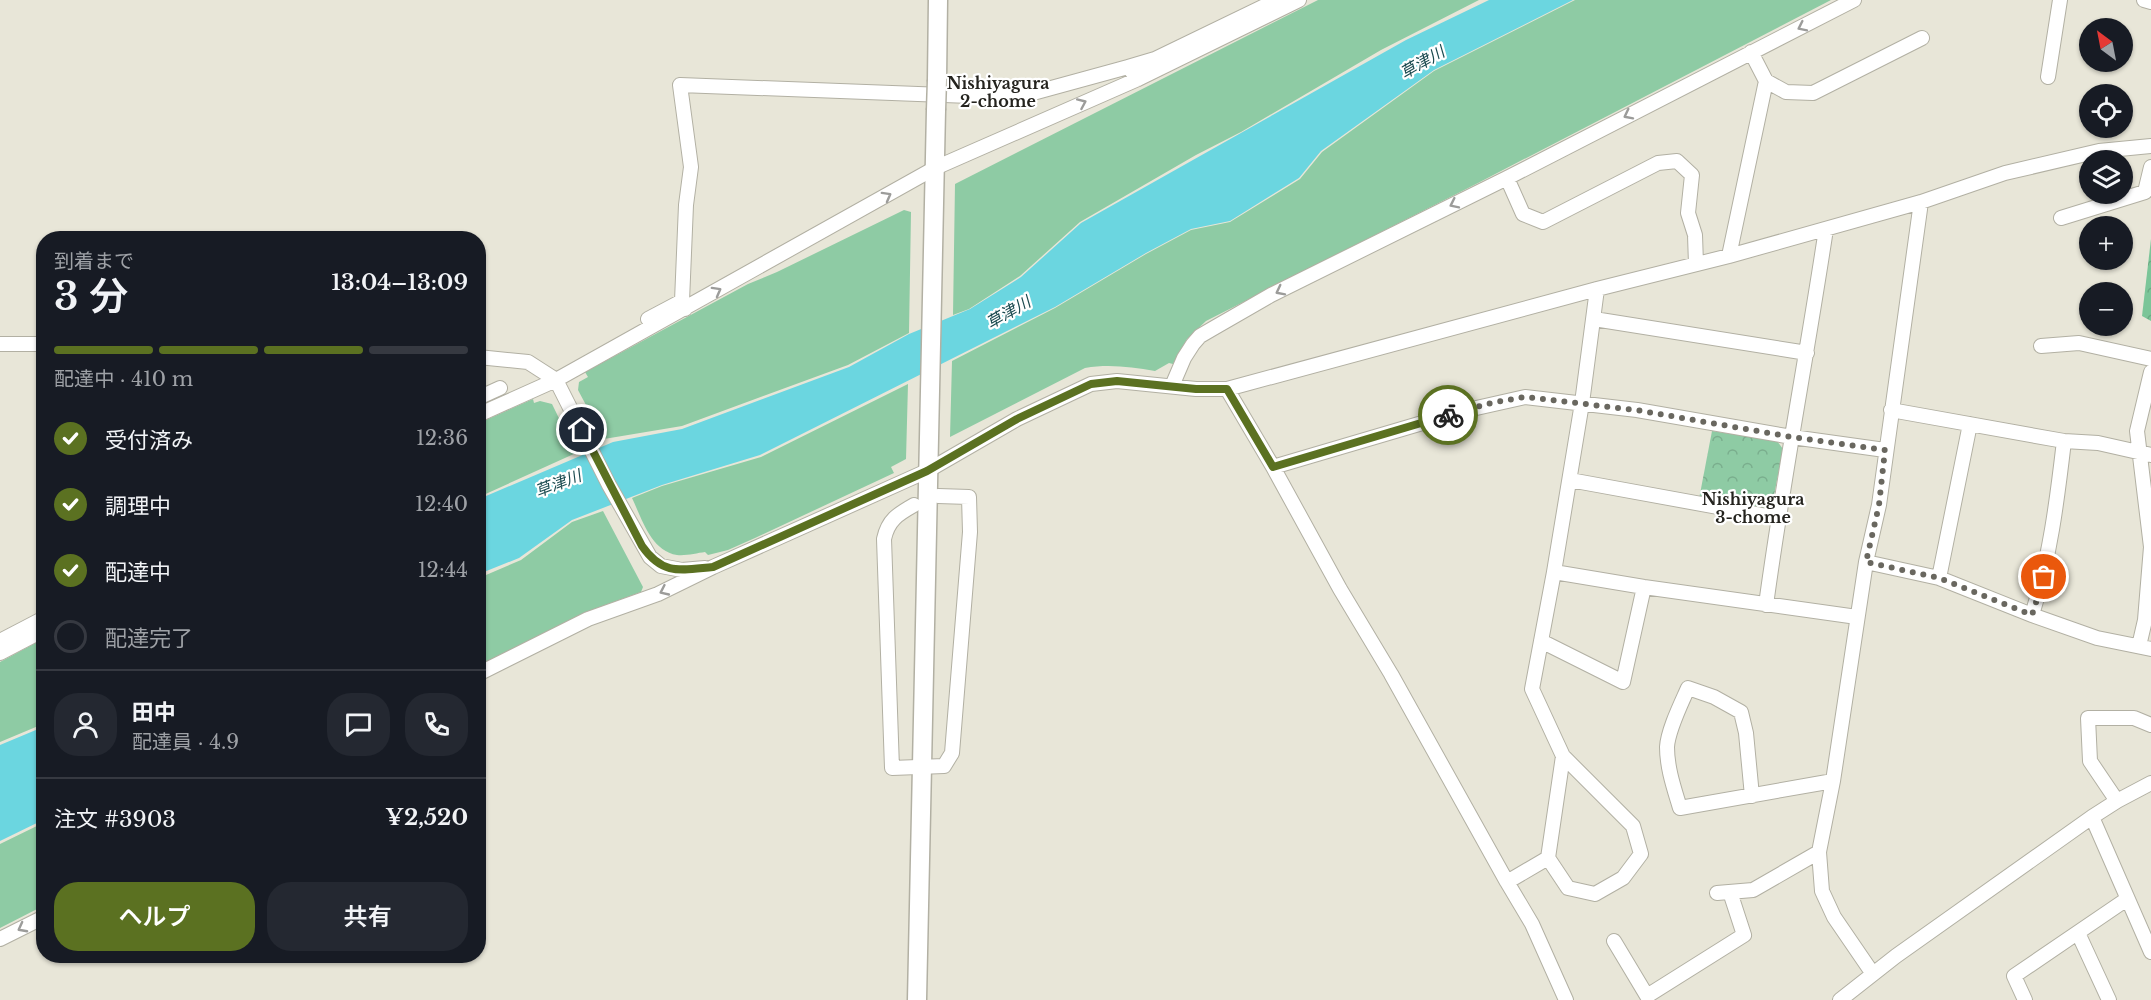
<!DOCTYPE html>
<html lang="ja">
<meta charset="utf-8">
<style>
body{margin:0;font-family:"Libre Baskerville","Noto Sans JP",serif;background:#242831;color:#f1f3f6;height:100vh;display:flex;flex-direction:column;font-size:22px;white-space:nowrap}
*{box-sizing:border-box;margin:0}
p{font-size:20px;color:#9ea1a6}
.icon{flex:none;width:33px;height:33px;fill:none;stroke:currentColor;stroke-width:2;stroke-linecap:round;stroke-linejoin:round}
.map{position:relative;flex:1;overflow:hidden}
.panel{position:absolute;left:36px;top:231px;width:450px;height:732px;display:flex;flex-direction:column;background:#171b24;border-radius:24px;box-shadow:0 2px 4px #0004}
.panel>*{flex:none}
.needle{width:39px;rotate:328deg}
.controls{position:absolute;left:2079px;top:18px;display:grid;gap:12px}
.controls a{display:grid;place-items:center;width:54px;height:54px;border-radius:50%;background:#171b24;box-shadow:0 2px 4px #0004;font-size:30px}
.pin{position:absolute;display:grid;place-items:center;width:51px;height:51px;color:#fff;margin:-26px;border:3px solid #fff;border-radius:50%;box-shadow:0 2px 6px #0007}
.courier{position:absolute;display:grid;place-items:center;width:60px;height:60px;margin:-30px;border:4px solid #5b7121;border-radius:50%;background:#fff;color:#222;box-shadow:0 2px 8px #0007}
.overview em{font-style:normal;font-weight:600}
.overview div{display:flex;flex-direction:column-reverse}
.overview{display:flex;align-items:center;justify-content:space-between;height:102px;padding:0 18px}
h1{font-size:39px;font-weight:600;line-height:45px}
.bar{display:grid;grid-template-columns:repeat(4,1fr);gap:9px 6px;align-content:center;height:72px;padding:0 18px}
.bar i{height:8px;border-radius:4px;background:#363941}
.bar .on{background:#5b7121}
.bar p{grid-column:span 4}
.line{display:flex;align-items:center;gap:15px;padding:0 18px;border-top:2px solid #363941}
.line div{flex:1}
.round{display:grid;place-items:center;flex:none;width:63px;height:63px;border-radius:24px;background:#242831}
ol{padding:0 18px;list-style:none}
li{display:flex;align-items:center;gap:18px;height:66px}
li p{margin-inline-start:auto}
li .icon{padding:6px;border-radius:50%;background:#5b7121;color:#fff;stroke-width:4}
li:last-child{color:#9ea1a6}
li i{width:33px;height:33px;border:3px solid #363941;border-radius:50%}
.cta{display:flex;gap:12px;margin-top:auto;padding:12px 18px}
.cta a{flex:1;height:69px;border-radius:24px;background:#5b7121;color:#fff;font-size:24px;font-weight:600;line-height:69px;text-align:center}
.cta a+a{background:#242831;color:#f1f3f6}
.map>svg:first-child{display:block}
.grass{fill:#8ecba4}
.forest{fill:url(#forest-crowns)}
.park{fill:url(#park-crowns)}
.water{fill:#6bd6e0}
.lines{fill:none;stroke-linecap:round;stroke-linejoin:round}
.minor-casing{stroke:#b2b0a3;stroke-width:16}
.tertiary-casing{stroke:#b2b0a3;stroke-width:21}
.minor{stroke:#fff;stroke-width:14}
.tertiary{stroke:#fff;stroke-width:18}
.tertiary-bridge-casing{stroke:#b2b0a3;stroke-width:21;stroke-linecap:butt}
.tertiary-bridge{stroke:#fff;stroke-width:18}
.oneway{stroke:#9c9c9a}
.done{stroke:#69675f;stroke-width:6;stroke-dasharray:0 10.8}
.route{stroke:#5b7121;stroke-width:8}
.labels{text-anchor:middle;stroke-width:4.5;stroke-linejoin:round;paint-order:stroke}
.water-label{font-size:16px;font-style:italic;fill:#1a4a4f;stroke:#fff}
.neighbourhood-label{font-size:16px;font-weight:bold;fill:#24231e;stroke:#fff}
</style>
<div class="map">
<svg width="2151" height="1000" viewBox="0 0 2151 1000">
<defs>
<pattern id="forest-crowns" width="20" height="18" patternUnits="userSpaceOnUse" patternTransform="scale(1.5)"><rect width="20" height="18" fill="#7bc598"/><path d="M2 6a3 3 0 1 1 6 0M12 15a3 3 0 1 1 6 0" fill="none" stroke="#6aa983"/></pattern>
<pattern id="park-crowns" width="20" height="18" patternUnits="userSpaceOnUse" patternTransform="scale(1.5)"><rect width="20" height="18" fill="#8ecba4"/><path d="M2 6a3 3 0 1 1 6 0M12 15a3 3 0 1 1 6 0" fill="none" stroke="#7aae8d"/></pattern>
</defs>
<rect width="100%" height="100%" fill="#e8e6d8"/>
<path class="grass" d="M1318 0H1479L1381 50 1241 132 1196 155 1080 222 1020 276 969 309 953 315 955 184Z
M1575 0H1831L1478 183 1206 321 1187 339 1173 364 1169 363 1155 371C1131 367 1109 364 1085 368L950 437 952 361 1055 308 1146 254 1191 230 1230 222 1300 179 1322 152 1434 71Z
M904 210 911 212 909 333 848 365 682 426 604 439 578 390 579 382 588 377 585 372 748 284 777 272Z
M908 384 906 459 891 467 894 473 755 538 728 550 708 555 705 552C697 553 686 556 677 555 651 551 642 519 632 498L662 486 761 457Z
M533 399 534 403 540 401 552 404 576 453 479 497V423Z
M603 511 643 587 641 592 586 612 479 666V578L521 560 572 522Z
M43 639V724L0 742V662Z
M43 823V906L0 928V844Z"/>
<path class="forest" d="M2151 239V321L2142 316Z"/>
<path class="park" d="M1712 431 1777 441 1783 449 1772 506 1763 511 1699 499Z"/>
<path class="water" d="M1489 0H1573L1434 70 1321 151 1299 178 1230 221 1191 229 1146 253 1055 307 760 455 662 485 572 520 519 558 479 574V499L613 442 682 429 849 367 909 334 970 309 1021 277 1081 223 1406 40Z
M43 727V820L0 841V745Z"/>
<g class="lines">
<defs>
<path id="minor" d="M2144 0 2151 2
M1128 67 1155 59 1277 0
M2048 77 2060 0
M1766 81 1786 92 1813 93 1922 38
M1507 178 1523 214 1543 222 1658 163 1677 161 1692 175 1688 213 1695 235 1696 264
M2061 218 2145 192 2151 167
M1729 256 1766 81 1751 52
M1597 289 1582 403 1554 572 1644 587 1857 617
M685 309 682 301 686 205 691 167 680 85 970 96 1033 93 1128 67 1138 79
M648 319 682 301
M1594 319 1807 353
M0 344H44
M2041 346 2079 343 2151 359
M478 357 528 362 556 380 609 485 650 557 661 566 682 570 705 568
M1172 386 1184 358 1193 344 1200 336 1212 329 1271 295 1507 178 1854 0
M1227 389 1273 467 1340 589 1391 674 1507 882 1532 924 1566 1000
M478 398 500 388
M1891 410 2064 441 2098 443 2151 455
M478 415 556 380 935 168 1138 79 1299 0
M1273 467 1463 411 1525 397 1637 410 1792 437 1885 450
M1570 480 1778 518
M914 505C898 514 888 520 884 539L892 768 944 766 952 753 970 532 969 497 938 496
M1866 562 1939 578 2032 615 2097 638 2151 649
M1939 578 1970 424
M1766 605C1783 479 1807 355 1826 229
M2032 615C2050 557 2057 501 2064 441
M0 641 44 618
M1541 641 1623 682 1644 587
M2139 646 2145 620 2151 547 2137 431 2151 372
M0 653 44 630
M478 674 588 619 658 594 713 567 927 471 1017 419 1091 384 1117 381 1196 389H1227L1597 289 1729 256 1921 202 2005 173 2099 151 2151 146
M1752 796 1746 733 1741 712 1714 697 1688 688C1681 704 1668 730 1667 747 1667 768 1674 788 1680 808L1833 781
M2117 801 2090 761 2088 718H2134L2151 725
M2092 817 2151 952
M1548 858 1568 888 1595 894 1623 878 1641 854 1633 826 1563 756
M1507 882 1548 858 1563 756 1532 689 1554 572
M1717 893 1753 890 1819 852
M2078 933 2109 1000
M0 939 44 917
M1614 941 1647 996 1744 935 1730 892
M1873 974 1834 917 1822 891 1819 852 1833 781 1866 562 1879 505 1921 202
M1840 1000 1896 956 2092 817 2117 801 2151 783
M2025 1000 2014 976 2127 899"/>
<path id="tertiary" d="M937 80 938 0
M917 1000 936 110"/>
</defs>
<use href="#minor" class="minor-casing"/>
<use href="#tertiary" class="tertiary-casing"/>
<use href="#minor" class="minor"/>
<use href="#tertiary" class="tertiary"/>
<defs>
<path id="tertiary-bridge" d="M936 110 937 80"/>
</defs>
<use href="#tertiary-bridge" class="tertiary-bridge-casing"/>
<use href="#tertiary-bridge" class="tertiary-bridge"/>
</g>
<defs><path id="oneway-chevron" d="M-2-3.5L2.5 0L-2 3.5" fill="none" stroke-width="1.6" stroke-linecap="round" stroke-linejoin="round" transform="scale(1.5)"/></defs>
<g class="oneway">
<use href="#oneway-chevron" transform="translate(1802 27) rotate(154)"/>
<use href="#oneway-chevron" transform="translate(1082 103) rotate(-24)"/>
<use href="#oneway-chevron" transform="translate(1628 115) rotate(153)"/>
<use href="#oneway-chevron" transform="translate(887 196) rotate(-29)"/>
<use href="#oneway-chevron" transform="translate(1454 204) rotate(154)"/>
<use href="#oneway-chevron" transform="translate(717 291) rotate(-29)"/>
<use href="#oneway-chevron" transform="translate(1280 291) rotate(153)"/>
<use href="#oneway-chevron" transform="translate(664 591) rotate(155)"/>
<use href="#oneway-chevron" transform="translate(22 928) rotate(152)"/>
</g>
<g class="lines">
<path class="done" d="M1448 415 1491 403 1525 397 1636 410 1792 437 1885 450 1879 505 1866 562 1939 578 2032 615 2044 577"/>
<path class="route" d="M582 430 642 546C663 576 681 570 713 567L927 471 1017 419 1091 384 1117 381 1196 389H1227L1273 467 1448 415"/>
</g>
<g class="labels">
<g class="water-label">
<text transform="translate(1422 62) rotate(-30)" y="6">草津川</text>
<text transform="translate(1008 312) rotate(-30)" y="6">草津川</text>
<text transform="translate(558 483) rotate(-21)" y="6">草津川</text>
</g>
<g class="neighbourhood-label">
<text x="998" y="89">Nishiyagura<tspan x="998" dy="18">2-chome</tspan></text>
<text x="1753" y="505">Nishiyagura<tspan x="1753" dy="18">3-chome</tspan></text>
</g>
</g>
</svg>
<div class="controls">
<a><svg class="needle" viewBox="-14 -14 28 28"><path d="M0-13l5 13h-10z" fill="#e53935"/><path d="M0 13l5-13h-10z" fill="#9ea1a6"/></svg></a>
<a><svg class="icon" aria-label="locate" viewBox="0 0 24 24"><circle cx="12" cy="12" r="6"/><path d="M12 2v4M12 18v4M2 12h4M18 12h4"/></svg></a>
<a><svg class="icon" aria-label="layers" viewBox="0 0 24 24"><path d="M12 4l9 5-9 5-9-5zM3 14l9 5 9-5"/></svg></a>
<a>+</a>
<a>−</a>
</div>
<div class="pin" style="left:2044px;top:577px;background:#ea580c"><svg class="icon" aria-label="bag" viewBox="0 0 24 24"><path d="M5 8h14l-1 12H6zM9 8a3 3 0 0 1 6 0"/></svg></div>
<div class="pin" style="left:582px;top:430px;background:#1f2937"><svg class="icon" aria-label="home" viewBox="0 0 24 24"><path d="M3 11l9-7 9 7M6 9v11h12V9"/></svg></div>
<div class="courier" style="left:1448px;top:415px"><svg class="icon" aria-label="bike" viewBox="0 0 24 24"><circle cx="6" cy="16" r="4"/><circle cx="18" cy="16" r="4"/><path d="M6 16l4-8h5l3 8M10 8l3 8H6M13 5h3"/></svg></div>
<section class="panel">
<div class="overview"><div><h1>3 分</h1><p>到着まで</p></div><em>13:04–13:09</em></div>
<div class="bar"><i class="on"></i><i class="on"></i><i class="on"></i><i></i><p>配達中 · 410 m</p></div>
<ol>
<li><svg class="icon" aria-label="check" viewBox="0 0 24 24"><path d="M5 12l5 5 9-10"/></svg>受付済み<p>12:36</p></li>
<li><svg class="icon" aria-label="check" viewBox="0 0 24 24"><path d="M5 12l5 5 9-10"/></svg>調理中<p>12:40</p></li>
<li><svg class="icon" aria-label="check" viewBox="0 0 24 24"><path d="M5 12l5 5 9-10"/></svg>配達中<p>12:44</p></li>
<li><i></i>配達完了</li>
</ol>
<div class="line" style="height:108px"><a class="round"><svg class="icon" aria-label="person" viewBox="0 0 24 24"><circle cx="12" cy="8" r="4"/><path d="M4 21q1-7 8-7t8 7"/></svg></a><div><b>田中</b><p>配達員 · 4.9</p></div><a class="round"><svg class="icon" aria-label="chat" viewBox="0 0 24 24"><path d="M4 5h16v11H9l-5 4z"/></svg></a><a class="round"><svg class="icon" aria-label="phone" viewBox="0 0 24 24"><path d="M5 4h4l2 5-3 2q2 4 5 5l2-3 5 2v4C11 20 4 13 5 4z"/></svg></a></div>
<div class="line" style="height:78px"><div>注文 #3903</div><b>¥2,520</b></div>
<div class="cta"><a>ヘルプ</a><a>共有</a></div>
</section>
</div>
